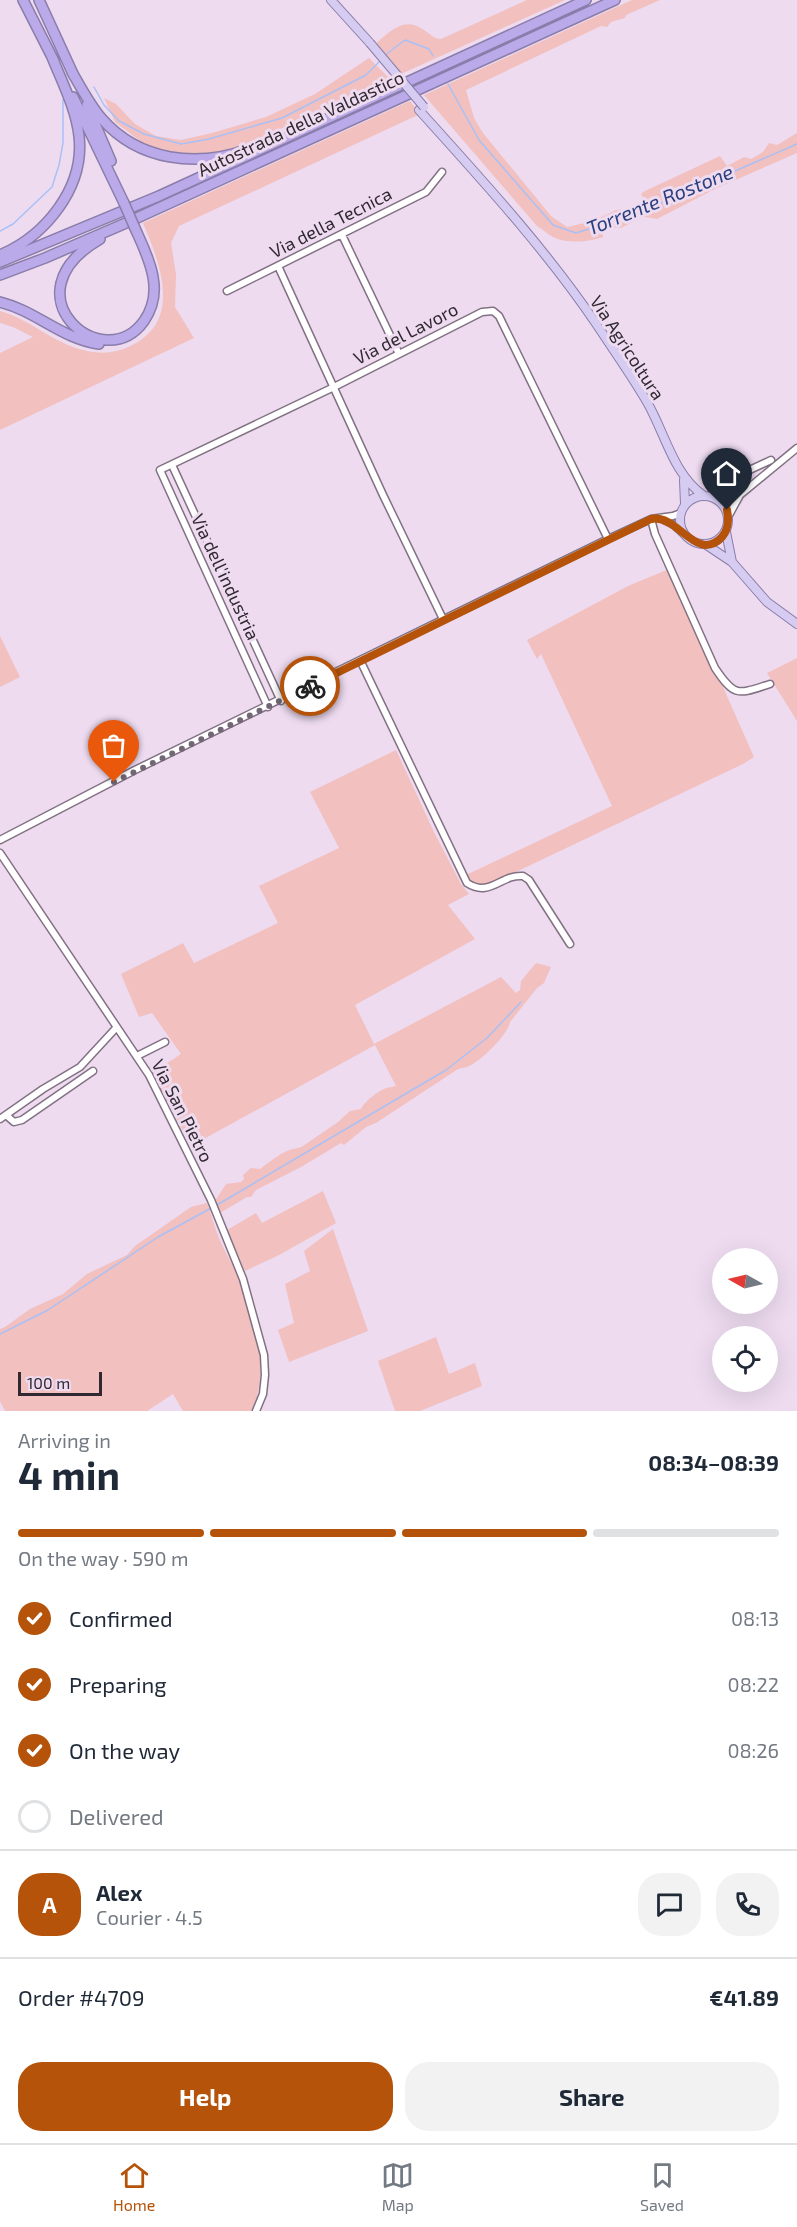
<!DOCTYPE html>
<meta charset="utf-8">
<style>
body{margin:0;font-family:"Exo 2",sans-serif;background:#f2f2f3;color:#1f2937;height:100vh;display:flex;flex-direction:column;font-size:22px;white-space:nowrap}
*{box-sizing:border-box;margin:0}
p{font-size:20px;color:#747a83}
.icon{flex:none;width:33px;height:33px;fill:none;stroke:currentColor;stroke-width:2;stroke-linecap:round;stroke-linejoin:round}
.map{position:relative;height:1411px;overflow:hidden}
.sheet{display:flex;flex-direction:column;background:#fff;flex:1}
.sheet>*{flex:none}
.needle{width:39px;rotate:278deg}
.fabs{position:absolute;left:712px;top:1248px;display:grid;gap:12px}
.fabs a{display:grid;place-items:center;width:66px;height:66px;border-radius:50%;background:#fff;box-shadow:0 6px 24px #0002;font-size:30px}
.scale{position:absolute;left:18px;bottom:15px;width:84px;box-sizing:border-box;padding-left:6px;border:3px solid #302931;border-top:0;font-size:16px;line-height:21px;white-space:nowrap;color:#302931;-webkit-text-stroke:4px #eedbf0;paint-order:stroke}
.pin{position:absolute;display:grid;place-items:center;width:51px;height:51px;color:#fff;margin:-62px -26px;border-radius:50% 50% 50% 0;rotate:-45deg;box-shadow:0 0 6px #0007}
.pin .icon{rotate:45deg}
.courier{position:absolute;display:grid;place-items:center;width:60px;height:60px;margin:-30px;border:4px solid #b45309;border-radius:50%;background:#fff;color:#222;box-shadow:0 2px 8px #0007}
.headline em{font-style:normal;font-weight:700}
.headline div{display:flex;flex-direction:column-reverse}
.headline{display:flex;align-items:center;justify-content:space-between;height:102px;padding:0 18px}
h1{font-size:39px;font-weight:700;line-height:45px}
.bar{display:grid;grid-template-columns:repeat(4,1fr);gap:9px 6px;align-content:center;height:72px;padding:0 18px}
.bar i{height:8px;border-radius:4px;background:#e0e1e3}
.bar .current{background:#b45309}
.bar p{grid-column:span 4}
.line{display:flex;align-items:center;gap:15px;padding:0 18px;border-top:2px solid #e0e1e3}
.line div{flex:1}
.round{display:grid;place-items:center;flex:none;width:63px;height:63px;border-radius:24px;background:#f2f2f3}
ol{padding:0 18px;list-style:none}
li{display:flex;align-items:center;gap:18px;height:66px}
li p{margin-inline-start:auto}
li .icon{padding:6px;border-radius:50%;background:#b45309;color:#fff;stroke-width:4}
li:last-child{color:#747a83}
li i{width:33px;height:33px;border:3px solid #e0e1e3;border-radius:50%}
.button{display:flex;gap:12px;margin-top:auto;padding:12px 18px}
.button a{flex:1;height:69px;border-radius:24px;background:#b45309;color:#fff;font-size:24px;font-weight:700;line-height:69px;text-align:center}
.button a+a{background:#f2f2f3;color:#1f2937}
.tab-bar{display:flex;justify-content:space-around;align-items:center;height:84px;border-top:2px solid #e0e1e3;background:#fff;font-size:16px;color:#747a83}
.tab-bar a{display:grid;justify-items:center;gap:3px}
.tab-bar .current{color:#b45309}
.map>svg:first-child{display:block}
.green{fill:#f1c0bf}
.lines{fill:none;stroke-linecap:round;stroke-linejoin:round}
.stream{stroke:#a9c0f6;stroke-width:1.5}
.minor-casing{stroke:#827183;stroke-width:9}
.major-casing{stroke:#8a7da9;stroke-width:10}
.highway-casing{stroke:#8a7da9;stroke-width:12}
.minor{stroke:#fff;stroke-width:6}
.major{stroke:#d6ccf2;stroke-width:8}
.highway{stroke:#baaaea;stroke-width:9}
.major-bridge-casing{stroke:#8a7da9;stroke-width:10;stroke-linecap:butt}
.highway-bridge-casing{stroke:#8a7da9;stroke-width:12;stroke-linecap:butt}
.major-bridge{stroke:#d6ccf2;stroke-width:8}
.highway-bridge{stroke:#baaaea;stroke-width:9}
.done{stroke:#726774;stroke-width:6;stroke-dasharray:0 10.8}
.route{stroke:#b45309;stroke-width:8}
.labels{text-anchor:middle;stroke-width:6;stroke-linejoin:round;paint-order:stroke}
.street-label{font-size:18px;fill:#302931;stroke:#eedbf0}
.water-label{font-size:20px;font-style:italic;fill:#293f7f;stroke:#eedbf0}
</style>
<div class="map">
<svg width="797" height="1411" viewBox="0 0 797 1411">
<rect width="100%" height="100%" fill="#eedbf0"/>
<path class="green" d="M527 0H565L401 74 374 45C389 32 404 15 424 30 430 34 434 39 441 39Z
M632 0H660L626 15 625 18 611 22 607 27 601 26 466 90 474 118 483 133 551 216 567 227 593 221 616 210 624 209 645 200 641 194 645 191 720 156 727 166 744 157 751 159 763 152 769 143 777 145 797 133V153L715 189 657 219 646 217 640 218 621 228H611L603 232V237C590 242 566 244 553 237 547 234 543 229 537 226L424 95Z
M369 58 390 79 230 152 205 154 178 153 153 147 143 143 115 122 104 98 116 104 135 124 156 136 181 140 212 133 266 117 315 94Z
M410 101 420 114 179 226 171 243 176 274 175 307 194 338 0 430V353L33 337 13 327 0 323V311C30 319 53 343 83 350 102 355 119 353 136 343 182 317 159 261 143 223Z
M669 569 672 582 714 671 719 678 754 757 743 764 482 888 471 885 466 875 612 806 541 654 537 659 527 640 628 586Z
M0 636 20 677 0 687Z
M797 658V721L767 673Z
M396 750 434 832 461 884 469 894 448 905 475 939 355 1005 374 1044 501 977 516 993 520 990 521 981 536 963 551 967 544 983 537 988 510 1022C508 1035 480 1062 467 1067 464 1068 461 1068 458 1069L376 1123 366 1127 344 1145 341 1143 301 1167 256 1190 251 1197H247L220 1213 215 1201 226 1184 241 1182 244 1179 243 1175 251 1168 260 1169C269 1162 278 1155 289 1150 294 1148 298 1149 303 1146L338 1122 350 1111 361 1109C364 1102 378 1091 386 1088 390 1087 393 1087 396 1086L375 1045 191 1146 152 1073 181 1054 152 1013 139 1017 121 974 183 943 194 963 278 923 259 886 339 848 310 792Z
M323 1191 336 1223 279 1255 245 1271 227 1230 256 1213 262 1223Z
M207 1203C212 1215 214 1227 219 1238 225 1253 234 1266 240 1280 256 1320 270 1370 252 1411H183L173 1394 147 1411H5L0 1401V1329L5 1327 30 1309 63 1294 87 1274 127 1255 135 1246 191 1207Z
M333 1229 368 1331 289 1362 278 1330 294 1323 285 1284 310 1271 304 1251Z
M436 1337 449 1374 475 1363 482 1386 420 1411H395L378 1361Z"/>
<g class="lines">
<path class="stream" d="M384 56 405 40 429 49 433 56
M448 84 479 140 553 225 576 233 636 214 797 144
M94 87 104 105 119 121 144 134 181 144 209 139 282 118 366 75 381 60
M0 231 13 224 52 187 59 165 63 143V100L65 97
M217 1205 446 1070 487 1038 521 1002
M0 1334 48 1310 158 1237 213 1207"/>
<defs>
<path id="minor" d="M342 235 399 354
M278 266 383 495 443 619
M227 291 426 192 442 172
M172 465 281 701
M711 488 771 460
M712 497 726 498 740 495
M728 517 740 495 797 448
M660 518 674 525 688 538
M651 519 655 534 715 668C735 698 738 694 770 684
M360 660 467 883C490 898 501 874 523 876L529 880 570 944
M268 707 160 470 334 387 482 312 493 311 499 316 608 539
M0 840 135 770 608 539 651 519 673 516 681 513
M0 853 149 1075 211 1200 243 1279 264 1355 265 1375 263 1394 256 1411
M137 1056 165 1042
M6 1115 14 1122 22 1120 93 1071
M0 1119 43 1089 80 1067 116 1028"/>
<path id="major" d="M331 0 370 43
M419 110C481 179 545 248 597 325 614 351 632 376 647 402 665 433 673 474 703 495
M684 480 685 504
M680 520a24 24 0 1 1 48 0a24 24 0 1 1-48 0Z
M726 532 732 562
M705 544 732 562 767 602 797 624"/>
<path id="highway" d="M23 0 54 61
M39 0 74 76
M72 72C81 88 90 105 102 119 139 161 197 168 248 149
M73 97 124 203
M87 105 111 161
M100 239C5 294 103 378 144 321 153 308 156 293 153 277 150 259 141 242 134 226
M0 255C45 236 85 188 79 136 76 109 62 82 52 57
M0 262 159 196 586 0
M0 275 45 258 126 223 615 0
M0 302C36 311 62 339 99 344"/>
</defs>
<use href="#minor" class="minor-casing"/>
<use href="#major" class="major-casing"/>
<use href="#highway" class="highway-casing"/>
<use href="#minor" class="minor"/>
<use href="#major" class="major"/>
<use href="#highway" class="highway"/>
<defs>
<path id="major-bridge" d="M370 43 424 107"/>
<path id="highway-bridge" d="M124 203 134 226"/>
</defs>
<use href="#major-bridge" class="major-bridge-casing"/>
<use href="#highway-bridge" class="highway-bridge-casing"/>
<use href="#major-bridge" class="major-bridge"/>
<use href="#highway-bridge" class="highway-bridge"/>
</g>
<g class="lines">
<path class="done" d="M114 782 310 686"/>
<path class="route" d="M310 686 651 519C678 513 696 564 722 537 729 529 729 520 727 510"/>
</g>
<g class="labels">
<g class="street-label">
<text transform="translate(301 124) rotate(-25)" y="6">Autostrada della Valdastico</text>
<text transform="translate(331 223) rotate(-27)" y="6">Via della Tecnica</text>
<text transform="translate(406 334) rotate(-27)" y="6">Via del Lavoro</text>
<text transform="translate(627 348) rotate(57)" y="6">Via Agricoltura</text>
<text transform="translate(225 577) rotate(65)" y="6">Via dell'industria</text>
<text transform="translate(182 1111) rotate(63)" y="6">Via San Pietro</text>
</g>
<g class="water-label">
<text transform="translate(660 200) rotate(-22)" y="7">Torrente Rostone</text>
</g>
</g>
</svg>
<div class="fabs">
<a><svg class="needle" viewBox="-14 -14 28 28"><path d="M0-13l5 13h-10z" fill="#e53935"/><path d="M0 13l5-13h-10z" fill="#747a83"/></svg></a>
<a><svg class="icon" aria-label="locate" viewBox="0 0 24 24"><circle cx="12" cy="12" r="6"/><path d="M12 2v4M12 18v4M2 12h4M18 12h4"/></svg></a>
</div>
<div class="scale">100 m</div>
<div class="pin" style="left:114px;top:782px;background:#ea580c"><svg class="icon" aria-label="bag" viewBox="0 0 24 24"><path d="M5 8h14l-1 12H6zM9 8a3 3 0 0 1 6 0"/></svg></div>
<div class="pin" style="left:727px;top:510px;background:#1f2937"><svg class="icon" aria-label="home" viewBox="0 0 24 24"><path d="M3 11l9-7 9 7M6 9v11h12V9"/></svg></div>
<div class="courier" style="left:310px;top:686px"><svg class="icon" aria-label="bike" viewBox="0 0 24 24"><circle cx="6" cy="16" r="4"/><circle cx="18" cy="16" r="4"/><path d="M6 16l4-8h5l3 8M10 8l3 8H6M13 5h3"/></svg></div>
</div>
<section class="sheet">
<div class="headline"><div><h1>4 min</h1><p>Arriving in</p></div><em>08:34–08:39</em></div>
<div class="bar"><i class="current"></i><i class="current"></i><i class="current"></i><i></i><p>On the way · 590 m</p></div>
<ol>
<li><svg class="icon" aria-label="check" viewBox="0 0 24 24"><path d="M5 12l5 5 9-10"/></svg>Confirmed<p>08:13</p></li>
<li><svg class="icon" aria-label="check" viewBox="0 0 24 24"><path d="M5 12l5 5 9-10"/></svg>Preparing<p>08:22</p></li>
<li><svg class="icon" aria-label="check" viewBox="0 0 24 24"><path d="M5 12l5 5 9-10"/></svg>On the way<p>08:26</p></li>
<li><i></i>Delivered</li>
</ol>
<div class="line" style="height:108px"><b class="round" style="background:#b45309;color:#fff">A</b><div><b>Alex</b><p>Courier · 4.5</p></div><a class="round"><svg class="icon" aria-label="chat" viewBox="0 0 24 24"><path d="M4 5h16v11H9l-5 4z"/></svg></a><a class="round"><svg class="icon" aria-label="phone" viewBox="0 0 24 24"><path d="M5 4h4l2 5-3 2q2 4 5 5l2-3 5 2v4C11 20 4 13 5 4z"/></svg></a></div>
<div class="line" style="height:78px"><div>Order #4709</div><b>€41.89</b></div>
<div class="button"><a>Help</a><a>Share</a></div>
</section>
<nav class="tab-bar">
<a class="current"><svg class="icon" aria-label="home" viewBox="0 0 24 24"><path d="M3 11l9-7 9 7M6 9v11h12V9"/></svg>Home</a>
<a><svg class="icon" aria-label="map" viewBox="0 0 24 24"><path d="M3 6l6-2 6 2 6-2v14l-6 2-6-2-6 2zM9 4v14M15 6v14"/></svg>Map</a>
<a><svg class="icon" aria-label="saved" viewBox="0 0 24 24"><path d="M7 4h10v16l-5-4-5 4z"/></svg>Saved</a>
</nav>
